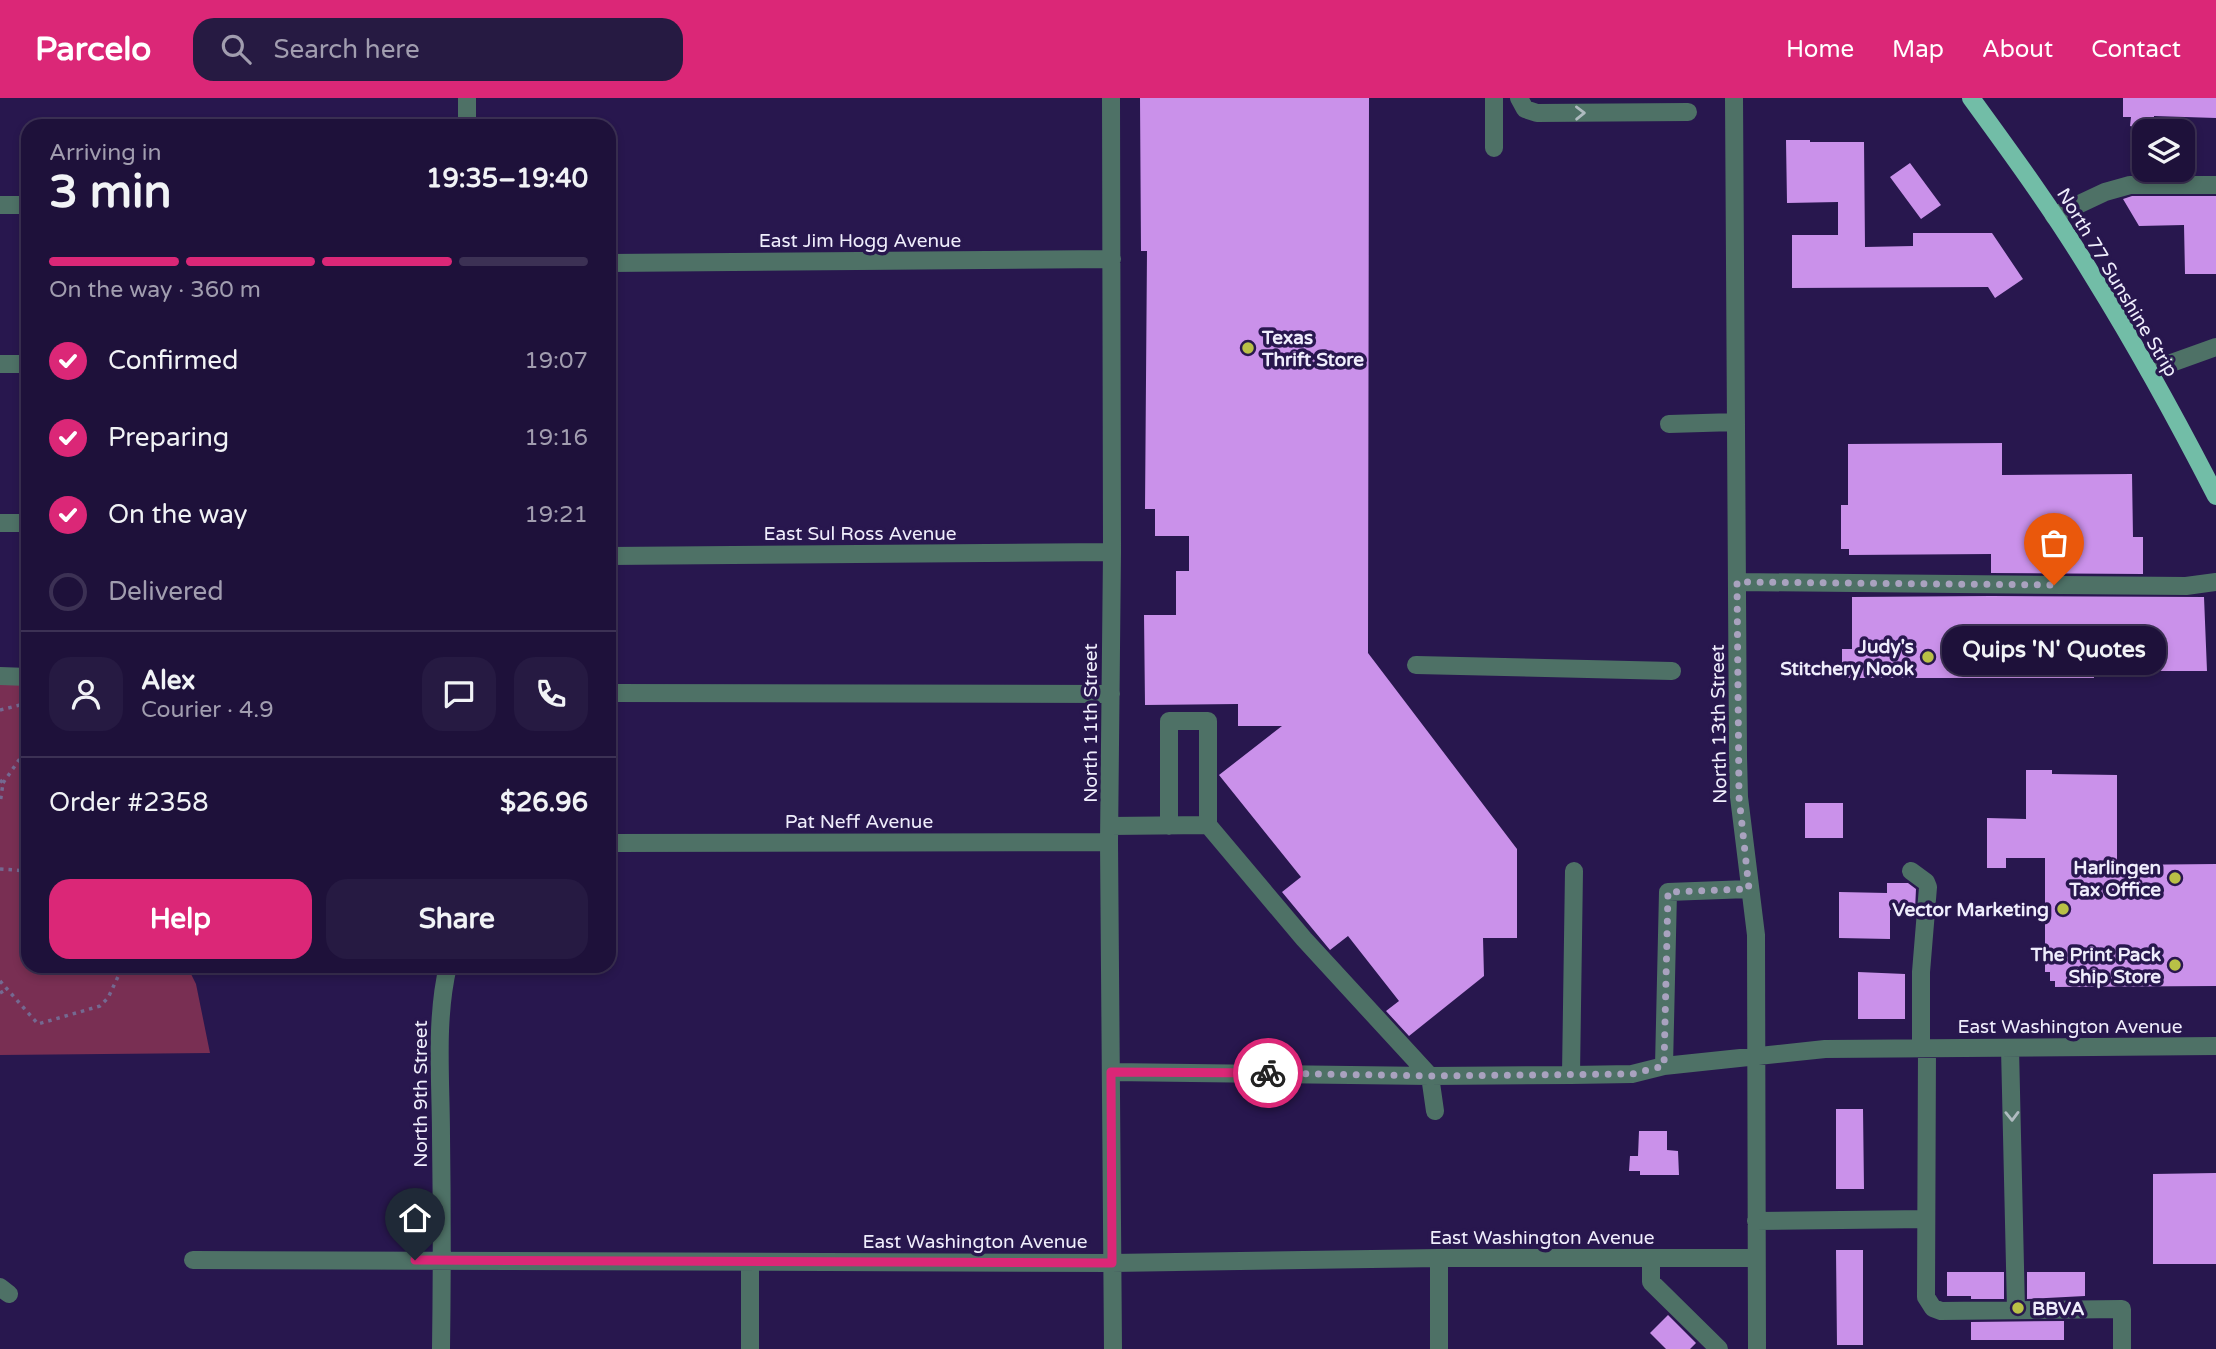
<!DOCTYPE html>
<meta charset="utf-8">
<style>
body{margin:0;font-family:"Varela Round",sans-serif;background:#261a42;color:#f1f3f6;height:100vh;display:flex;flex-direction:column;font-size:26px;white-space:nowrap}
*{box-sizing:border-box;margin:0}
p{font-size:23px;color:#a19daf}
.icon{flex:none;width:38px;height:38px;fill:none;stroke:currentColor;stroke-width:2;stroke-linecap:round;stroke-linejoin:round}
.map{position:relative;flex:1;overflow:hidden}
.side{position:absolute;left:21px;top:21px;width:595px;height:854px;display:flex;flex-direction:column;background:#1e113a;border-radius:21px;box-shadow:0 4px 10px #0003,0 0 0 2px #3c3154}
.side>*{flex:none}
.fabs{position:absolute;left:2132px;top:21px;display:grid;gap:14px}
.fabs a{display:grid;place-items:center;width:63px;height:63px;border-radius:14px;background:#1e113a;box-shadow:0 4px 10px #0003,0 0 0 2px #3c3154;font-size:35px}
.pin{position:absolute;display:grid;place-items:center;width:60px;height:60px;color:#fff;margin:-72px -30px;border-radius:50% 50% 50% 0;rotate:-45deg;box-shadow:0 0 7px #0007}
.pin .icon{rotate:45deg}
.courier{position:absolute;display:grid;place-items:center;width:70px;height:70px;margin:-35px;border:5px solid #db2777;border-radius:50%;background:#fff;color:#222;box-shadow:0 2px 9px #0007}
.bubble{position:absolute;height:49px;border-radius:21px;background:#1e113a;box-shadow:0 4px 10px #0003,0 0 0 2px #3c3154;font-size:23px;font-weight:700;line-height:49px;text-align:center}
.head em{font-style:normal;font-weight:700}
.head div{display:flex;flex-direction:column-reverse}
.head{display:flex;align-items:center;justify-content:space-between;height:119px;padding:0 28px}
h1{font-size:46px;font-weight:700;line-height:52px}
.bar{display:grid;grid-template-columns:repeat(4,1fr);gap:10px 7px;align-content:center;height:84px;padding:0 28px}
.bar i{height:9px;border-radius:5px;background:#3c3154}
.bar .on{background:#db2777}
.bar p{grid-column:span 4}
.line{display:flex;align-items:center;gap:18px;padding:0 28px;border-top:2px solid #3c3154}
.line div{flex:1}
.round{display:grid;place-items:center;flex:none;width:74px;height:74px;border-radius:21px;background:#261a42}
ol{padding:0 28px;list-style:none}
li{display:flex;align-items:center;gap:21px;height:77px}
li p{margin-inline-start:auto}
li .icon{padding:7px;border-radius:50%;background:#db2777;color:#fff;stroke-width:4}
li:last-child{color:#a19daf}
li i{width:38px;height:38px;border:4px solid #3c3154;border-radius:50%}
.button{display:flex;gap:14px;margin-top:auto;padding:14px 28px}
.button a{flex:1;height:80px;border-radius:21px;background:#db2777;color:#fff;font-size:28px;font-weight:700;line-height:80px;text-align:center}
.button a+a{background:#261a42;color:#f1f3f6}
header{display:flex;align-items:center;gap:42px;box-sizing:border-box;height:98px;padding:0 35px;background:#db2777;color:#fff}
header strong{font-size:33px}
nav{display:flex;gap:38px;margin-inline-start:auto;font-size:24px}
.search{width:490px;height:63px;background:#261a42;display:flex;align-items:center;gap:18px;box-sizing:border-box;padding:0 24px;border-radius:21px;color:#a19daf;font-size:26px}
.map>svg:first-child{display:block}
.green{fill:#792f53}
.building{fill:#ca91ea}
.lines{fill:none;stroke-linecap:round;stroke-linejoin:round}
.path{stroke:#746991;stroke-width:3.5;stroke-dasharray:3.5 5;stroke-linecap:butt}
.minor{stroke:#4e7166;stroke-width:18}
.major{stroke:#72bda7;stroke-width:18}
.oneway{stroke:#afbbc0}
.done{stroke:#a9a2bf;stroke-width:7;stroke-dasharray:0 12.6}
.route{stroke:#db2777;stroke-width:9}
.poi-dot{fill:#b9c046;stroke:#28174e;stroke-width:2.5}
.labels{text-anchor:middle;stroke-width:7;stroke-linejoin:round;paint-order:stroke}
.street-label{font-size:19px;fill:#efedfc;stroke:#28174e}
.poi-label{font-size:19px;font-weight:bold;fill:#efedfc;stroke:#28174e;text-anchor:end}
</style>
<header>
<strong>Parcelo</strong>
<div class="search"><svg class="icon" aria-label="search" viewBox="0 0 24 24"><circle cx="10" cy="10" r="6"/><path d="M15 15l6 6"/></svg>Search here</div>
<nav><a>Home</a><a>Map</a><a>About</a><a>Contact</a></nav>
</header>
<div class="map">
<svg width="2216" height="1251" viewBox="0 0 2216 1251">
<rect width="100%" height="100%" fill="#28174e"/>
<path class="green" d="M0 585 28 586V868H187L196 886 210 955 0 957Z"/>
<path class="building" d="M1140 0H1369L1368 555 1517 751V840H1483L1484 878 1409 938 1386 913 1399 903 1348 838 1330 852 1282 794 1301 779 1219 677 1282 628H1238V606L1145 607 1144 517H1176V473H1189V438H1155V411H1145L1147 153H1141Z
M2123 0H2216V20L2154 18V30L2140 31 2130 28 2131 19H2123Z
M1786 42H1810V44H1864L1865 149 1913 148V135H1992L2023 181 1995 200 1988 189 1792 190V137H1838V104L1787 105Z
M1910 65 1941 107 1921 121 1890 79Z
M2132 98H2216V176H2185L2184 127 2139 128 2123 101Z
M2002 345V377L2132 376 2133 439H2143V476L1991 475V456L1849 457V451H1841V407H1848V346Z
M1991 498 2204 499 2207 573H2094V580H1842V551H1852V499Z
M2026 672H2052V676L2117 677V767L2216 766V888L2055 889V883H2050V874H2045V760H2006V770H1987V720L2026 721Z
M1805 705H1843V740H1805Z
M1887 785H1908L1916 791 1915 812H1890V841L1839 840V794L1887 795Z
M1858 874 1905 876V921H1858Z
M1836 1011H1863L1864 1091H1836Z
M1639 1033H1667V1052L1678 1053 1679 1077H1640V1073H1629L1630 1058H1638Z
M2216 1075V1166H2153V1076Z
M1836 1152H1863V1247H1837Z
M1947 1174H2004V1201H1971V1198H1947Z
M2027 1174H2085V1198L2027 1201Z
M1668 1217 1696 1245 1690 1251H1666L1650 1235Z
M2064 1223V1242H1971V1224Z"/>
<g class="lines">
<path class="path" d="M0 612 28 605
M0 682 3 685 0 706
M3 685 28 649
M0 771 28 773
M0 883 38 926 100 908 108 900 123 868
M0 895 7 891"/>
<path class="minor" d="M1111 0 1112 454 1109 744 1113 1251
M1494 0V50
M1519 0 1525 11 1537 15 1688 14
M1734 0 1738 659 1739 699 1756 837 1757 1251
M467 28V0
M0 107H28
M2054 118 2105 94 2130 87H2216
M609 165 1112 161
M0 266H28
M2149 273 2216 249
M1669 326 1736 324
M0 425H28
M609 458 1112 454
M1737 484 2186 488 2216 484
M1416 567 1672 573
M0 578 28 579
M609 595 1111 596
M1110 728 1208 727 1304 841 1430 978 1435 1013
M1169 728V623H1208V727
M609 745 1109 744
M1574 773 1571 977 1632 976 1664 968 1668 794 1749 791
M1911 773 1926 784 1928 789 1921 874V950
M1927 950 1926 1199 1933 1210 1941 1213 2122 1211V1251
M2010 950 2016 1212
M1664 968 1825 951 2216 948
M1111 974 1430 978 1571 977
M1756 1123 1926 1121
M1439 1160V1251
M1651 1160V1184L1719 1251
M193 1162 1112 1165 1439 1160H1756
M750 1164V1251
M0 1189 9 1196
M441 1251C442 1180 442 1109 441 1038 441 982 435 923 448 868"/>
<path class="major" d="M1971 0C2014 59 2057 118 2094 180 2138 251 2178 324 2216 398"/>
</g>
<defs><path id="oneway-chevron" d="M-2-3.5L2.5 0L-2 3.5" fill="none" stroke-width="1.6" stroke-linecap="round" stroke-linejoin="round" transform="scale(1.75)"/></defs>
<g class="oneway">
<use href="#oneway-chevron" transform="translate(1580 15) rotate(-1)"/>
<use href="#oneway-chevron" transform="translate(2012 1018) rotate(89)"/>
</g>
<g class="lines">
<path class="done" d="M1268 975 1430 978 1632 976 1664 968 1668 794 1749 791 1739 699 1737 484 2054 487"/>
<path class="route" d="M415 1162 1112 1165 1111 974 1268 975"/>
</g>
<g class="poi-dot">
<circle cx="1248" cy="250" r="7"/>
<circle cx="1928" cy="559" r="7"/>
<circle cx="2175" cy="780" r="7"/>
<circle cx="2063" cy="811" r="7"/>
<circle cx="2175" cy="867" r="7"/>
<circle cx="2018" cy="1210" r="7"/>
</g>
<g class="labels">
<g class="street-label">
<text x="860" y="149">East Jim Hogg Avenue</text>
<text transform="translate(2118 184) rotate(59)" y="7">North 77 Sunshine Strip</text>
<text x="860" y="442">East Sul Ross Avenue</text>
<text transform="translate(1090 625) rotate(-90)" y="7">North 11th Street</text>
<text transform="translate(1718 626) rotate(-91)" y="7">North 13th Street</text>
<text x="859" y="730">Pat Neff Avenue</text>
<text x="2070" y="935">East Washington Avenue</text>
<text transform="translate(420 996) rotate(-90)" y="7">North 9th Street</text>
<text x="1542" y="1146">East Washington Avenue</text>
<text x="975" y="1150">East Washington Avenue</text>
</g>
<g class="poi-label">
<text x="1262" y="246" text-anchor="start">Texas<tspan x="1262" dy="22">Thrift Store</tspan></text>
<text x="1914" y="555">Judy's<tspan x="1914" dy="22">Stitchery Nook</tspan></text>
<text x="2161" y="776">Harlingen<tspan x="2161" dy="22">Tax Office</tspan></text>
<text x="2049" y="818">Vector Marketing</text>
<text x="2161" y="863">The Print Pack<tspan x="2161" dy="22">Ship Store</tspan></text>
<text x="2032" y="1217" text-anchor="start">BBVA</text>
</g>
</g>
</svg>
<div class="fabs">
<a><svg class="icon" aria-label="layers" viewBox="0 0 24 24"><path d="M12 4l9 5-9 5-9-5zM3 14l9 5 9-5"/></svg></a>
</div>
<div class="pin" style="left:2054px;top:487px;background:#ea580c"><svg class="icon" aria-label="bag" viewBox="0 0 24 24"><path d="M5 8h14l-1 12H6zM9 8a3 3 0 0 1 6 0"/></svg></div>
<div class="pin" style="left:415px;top:1162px;background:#1f2937"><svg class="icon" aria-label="home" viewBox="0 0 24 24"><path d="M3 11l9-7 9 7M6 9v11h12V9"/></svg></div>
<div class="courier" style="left:1268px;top:975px"><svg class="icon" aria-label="bike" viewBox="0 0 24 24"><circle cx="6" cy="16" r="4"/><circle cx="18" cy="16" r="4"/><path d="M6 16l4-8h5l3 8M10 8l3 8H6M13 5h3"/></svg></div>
<div class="bubble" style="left:1942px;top:528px;width:224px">Quips 'N' Quotes</div>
<section class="side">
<div class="head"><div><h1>3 min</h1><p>Arriving in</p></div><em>19:35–19:40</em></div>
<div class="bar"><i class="on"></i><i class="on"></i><i class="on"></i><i></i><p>On the way · 360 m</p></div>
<ol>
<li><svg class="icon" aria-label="check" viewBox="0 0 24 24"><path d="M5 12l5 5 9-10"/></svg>Confirmed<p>19:07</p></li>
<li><svg class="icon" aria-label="check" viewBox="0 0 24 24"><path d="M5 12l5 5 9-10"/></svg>Preparing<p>19:16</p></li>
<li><svg class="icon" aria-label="check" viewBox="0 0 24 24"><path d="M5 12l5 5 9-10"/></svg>On the way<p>19:21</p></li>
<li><i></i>Delivered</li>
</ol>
<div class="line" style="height:126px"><a class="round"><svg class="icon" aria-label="person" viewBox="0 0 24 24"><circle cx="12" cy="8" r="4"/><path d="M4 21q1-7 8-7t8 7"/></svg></a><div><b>Alex</b><p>Courier · 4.9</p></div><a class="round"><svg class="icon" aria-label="chat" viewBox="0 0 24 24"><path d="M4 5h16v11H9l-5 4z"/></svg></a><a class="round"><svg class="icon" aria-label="phone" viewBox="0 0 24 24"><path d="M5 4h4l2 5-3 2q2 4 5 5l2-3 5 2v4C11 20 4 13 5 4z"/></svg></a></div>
<div class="line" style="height:91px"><div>Order #2358</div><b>$26.96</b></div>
<div class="button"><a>Help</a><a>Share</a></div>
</section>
</div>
